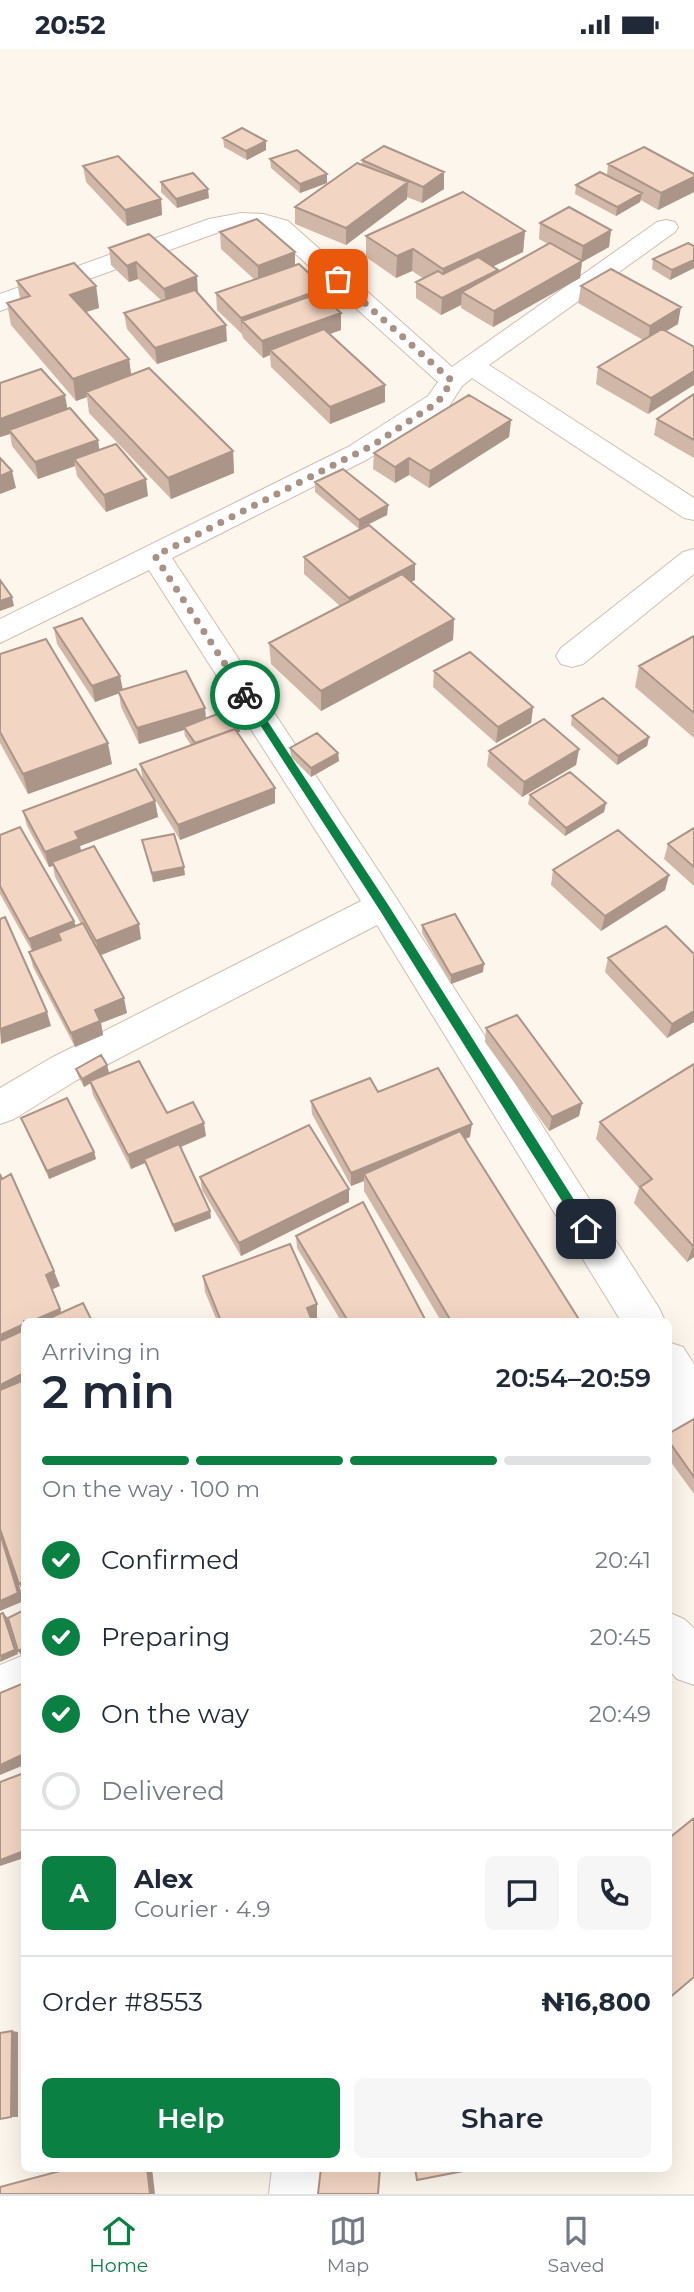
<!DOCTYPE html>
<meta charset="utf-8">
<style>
body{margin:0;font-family:Montserrat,sans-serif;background:#f6f6f7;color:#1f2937;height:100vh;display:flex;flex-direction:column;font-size:26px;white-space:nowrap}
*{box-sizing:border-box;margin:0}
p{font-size:23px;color:#747a83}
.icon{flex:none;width:38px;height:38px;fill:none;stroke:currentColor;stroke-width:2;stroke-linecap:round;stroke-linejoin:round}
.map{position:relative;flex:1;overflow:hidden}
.panel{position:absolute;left:21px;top:1269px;width:651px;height:854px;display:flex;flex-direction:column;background:#fff;border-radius:10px;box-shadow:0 7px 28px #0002}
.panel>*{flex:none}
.pin{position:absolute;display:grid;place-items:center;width:60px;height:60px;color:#fff;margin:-30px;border-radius:14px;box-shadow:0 4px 10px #0006}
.courier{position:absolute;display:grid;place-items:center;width:70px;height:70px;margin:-35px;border:5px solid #0b8043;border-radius:50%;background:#fff;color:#222;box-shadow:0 2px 9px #0007}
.overview em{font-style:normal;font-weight:600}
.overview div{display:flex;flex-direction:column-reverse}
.overview{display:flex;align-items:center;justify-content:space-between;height:119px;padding:0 21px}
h1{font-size:46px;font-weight:600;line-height:52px}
.bar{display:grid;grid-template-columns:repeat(4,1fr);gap:10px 7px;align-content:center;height:84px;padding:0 21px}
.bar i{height:9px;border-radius:5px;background:#e0e1e3}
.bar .selected{background:#0b8043}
.bar p{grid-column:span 4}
.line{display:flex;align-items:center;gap:18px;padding:0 21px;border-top:2px solid #e0e1e3}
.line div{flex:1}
.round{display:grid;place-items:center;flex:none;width:74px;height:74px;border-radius:10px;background:#f6f6f7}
ol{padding:0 21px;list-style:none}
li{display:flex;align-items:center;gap:21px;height:77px}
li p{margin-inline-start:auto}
li .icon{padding:7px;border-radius:50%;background:#0b8043;color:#fff;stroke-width:4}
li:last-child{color:#747a83}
li i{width:38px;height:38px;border:4px solid #e0e1e3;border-radius:50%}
.button{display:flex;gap:14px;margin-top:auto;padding:14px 21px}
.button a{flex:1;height:80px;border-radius:10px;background:#0b8043;color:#fff;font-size:28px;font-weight:600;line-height:80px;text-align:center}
.button a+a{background:#f6f6f7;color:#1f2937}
.status{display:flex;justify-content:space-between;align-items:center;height:49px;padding:0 35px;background:#fff;direction:ltr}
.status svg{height:19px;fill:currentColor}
.tabs{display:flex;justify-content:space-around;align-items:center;height:98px;border-top:2px solid #e0e1e3;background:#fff;font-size:19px;color:#747a83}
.tabs a{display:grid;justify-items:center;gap:4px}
.tabs .selected{color:#0b8043}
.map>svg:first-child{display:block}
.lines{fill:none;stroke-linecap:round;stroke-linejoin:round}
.minor-casing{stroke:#d1beb0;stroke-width:2}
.minor{fill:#fff;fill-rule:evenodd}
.wall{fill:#d1b7a8}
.shaded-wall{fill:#aa9588}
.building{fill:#f3d5c3;stroke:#aa9588;stroke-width:2}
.route{fill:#0b8043}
.done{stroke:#a89285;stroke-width:7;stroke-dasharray:0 12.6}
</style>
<div class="status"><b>20:52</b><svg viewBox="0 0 49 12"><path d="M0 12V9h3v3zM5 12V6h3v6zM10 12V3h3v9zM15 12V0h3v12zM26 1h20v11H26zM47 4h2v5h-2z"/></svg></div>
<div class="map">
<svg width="694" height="2145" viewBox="0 0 694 2145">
<rect width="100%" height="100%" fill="#fdf6ec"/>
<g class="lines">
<defs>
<path id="minor" d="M241 164 263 165 288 172 452 318 657 173 666 171 675 173 678 178 675 183 489 316 694 449V471L684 469 472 329 462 337 448 359 368 410 172 509 395 847 659 1259 665 1272H621L377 876 77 1031 14 1070 0 1075V1039L51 1009 361 852 149 521 0 594V570L348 398 428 347 438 333 270 182 248 178 225 181 0 262V245L209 170Z
M694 500V525L583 615 572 618 561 615 556 607 561 599 683 503Z
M668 1293 683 1298 694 1315V1390L683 1401 668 1406V1356L671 1354 668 1350Z
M668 1563 684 1570 694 1579V1636L677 1630 668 1620Z
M24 1606V1653L0 1664V1616Z
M272 2119H326L325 2145H269Z"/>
</defs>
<use href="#minor" class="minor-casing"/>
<use href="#minor" class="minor"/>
</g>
<path class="wall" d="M223 89 266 92V101L247 111 224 98Z
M270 110 327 125V134L300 144 271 119Z
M362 111 444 123V140L422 154 407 148V150L346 196 295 175V158L362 115Z
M608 115 694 143 658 161 641 151 640 153 616 167 575 145 576 136 607 126Z
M83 117 161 150 162 166 127 177 86 133Z
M161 133 209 149 177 159 161 143Z
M540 174 611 181 609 198 582 213 580 229 493 278 461 259V256L441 266 416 249V233L423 229 412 222 396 229 366 208V187L525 182 523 203 492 218 498 221V223L548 195 539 190Z
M220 183 295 203V217L326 250 341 264V281L329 285 385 336V353L330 375 271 318 270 306 263 309 243 289 242 285 217 261 216 244 255 231 221 200Z
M694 197V219L670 231 652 220 653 210Z
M109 199 198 244 227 292 157 315 127 280 124 264 162 252 138 230 129 233 111 216Z
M17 232 96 237 99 259 86 263 129 310 131 326 233 402 234 424 171 450 89 364 87 348 76 352 11 276 7 254 20 250Z
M581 237 678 275 666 282 648 365 596 335 598 318 643 291 578 254Z
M0 334 67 359 98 391 99 401 148 447 106 463 77 427 75 417 38 430 12 397 10 385 0 388Z
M694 345V409L654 386 657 370Z
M511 371 509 388 429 439 409 426 395 434 373 420 374 404Z
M315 433 388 456 387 466 359 480 315 443Z
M304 508 415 531 411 533 454 570 453 591 321 662 271 615 269 594 340 557 304 525Z
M54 579 120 627 123 641 205 659 206 669 240 687 275 754 180 791 143 731 140 715 191 696 185 687 184 681 139 695 121 658 119 644 95 653 57 595Z
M694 587V689L635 638 639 617Z
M0 605 112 715 28 745 0 694Z
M434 622 533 658 531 674 496 694 433 638Z
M572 667 649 688 647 697 617 716 571 676Z
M290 699 338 704 339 712 311 728 291 708Z
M579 700 576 716 522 748 487 717 489 702Z
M530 746 606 754 604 763 565 787 528 755Z
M155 752 158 768 80 797 81 802 141 890 100 906 127 964 101 974 103 986 75 998 33 918 29 903 32 902 0 845V786L74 872 76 877 81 875 55 828 53 817 49 818 27 777 23 762Z
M694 779V837L664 810 668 795Z
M142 791 185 826 153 833Z
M553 821 669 826 665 841 601 882 551 836Z
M422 876 483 923 451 935 422 884Z
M694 905V973L667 989 605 923 608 909Z
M486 979 582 1054 579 1067 549 1082 485 993Z
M694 1015V1208L687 1213 634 1154 639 1139 596 1090 600 1073Z
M107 1016 109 1024 167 1064 206 1087 180 1098 210 1162 211 1169 175 1183 145 1114 131 1120 93 1046 90 1034 84 1038 78 1027 76 1020Z
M378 1043 470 1088 465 1090 580 1272H441L364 1142V1132L351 1137 312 1065 311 1052Z
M21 1069 94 1103 96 1110 49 1130 24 1076Z
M200 1128 349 1140V1153L241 1207 202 1141Z
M296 1187 426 1272H341L297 1199Z
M203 1227 317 1255V1271L313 1272H217L205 1243Z
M694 1370V1445L668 1409V1385Z"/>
<path class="shaded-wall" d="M266 92V101L247 111 246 102Z
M444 123V140L422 154 423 138Z
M327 125V134L300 144V135Z
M694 128V143L658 161 661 144Z
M408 133 407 150 346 196V179Z
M208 140 209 149 177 159 176 150Z
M642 144 640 153 616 167 617 158Z
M161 150 162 166 127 177 125 161Z
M611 181 609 198 582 213 580 229 493 278 494 262 581 213 583 197Z
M525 182 523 203 442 242 443 220Z
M413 200 412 222 396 229 397 207Z
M295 203V219L258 233V217Z
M694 211V219L670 231 672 221Z
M136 213 138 230 129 233 127 217Z
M498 221 496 238 462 243 461 256 441 266 442 249Z
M197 227 198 244 166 256 164 240Z
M96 237 99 259 73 267 70 246Z
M325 239 326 256 242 272V286L241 269Z
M681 258 678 275 648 293 650 277Z
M341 264V281L274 305 270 301V306L263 309 262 292Z
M226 276 227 292 157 315 155 299Z
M129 310 132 332 86 343 87 348 76 352 73 330Z
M694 322V336L648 365 651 349Z
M385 336V353L330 375V358Z
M65 346 68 363 9 381 10 385 0 388V370Z
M511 371 509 388 429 439 430 422Z
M98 391 100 407 74 410 75 417 38 430 35 413Z
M233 402 234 424 171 450 168 429Z
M409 409V426L395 434V418Z
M12 422 16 439 0 445V427Z
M146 430 148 447 106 463 104 446Z
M388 456 387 466 359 480V471Z
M415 515V531L349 565V549Z
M12 548 14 557 0 562V552Z
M454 570 453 591 321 662V642Z
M120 627 123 643 95 653 92 637Z
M533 658 531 674 496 694 498 678Z
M205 659 206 675 184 678V681L139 695 137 679Z
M649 688 647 697 617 716 618 707Z
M108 694 112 715 28 745 23 725Z
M579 700 576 716 522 748 524 733Z
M338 704 339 712 311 728V719Z
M275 739V754L180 791 178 776Z
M155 752 158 768 80 797 82 806 52 813 53 817 49 818 45 803 75 783Z
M606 754 604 763 565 787 566 779Z
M184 818 185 826 153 833 152 824Z
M669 826 665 841 601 882 605 867Z
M74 872 78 886 58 884 60 894 33 904 29 890Z
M139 875 141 890 99 907 96 892Z
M484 915 483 923 451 935V926Z
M124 949 127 964 101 974 103 986 75 998 71 984 95 961Z
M694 962V973L667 989 672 975Z
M47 963 51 977 1 995 0 980Z
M107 1016 109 1024 84 1038 82 1030Z
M582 1054 579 1067 549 1082 552 1068Z
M204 1074 206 1087 146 1113 144 1110 145 1114 131 1120 128 1106Z
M472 1075 470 1088 367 1130 364 1125V1132L351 1137V1124Z
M94 1103 96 1110 49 1130 47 1122Z
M349 1140V1153L241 1207 239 1194Z
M210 1162 211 1169 175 1183 173 1176Z
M693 1197H694V1208L687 1213Z
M54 1222 60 1237 51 1241 46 1226Z
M317 1255V1271L313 1272H307V1259Z
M60 1260 65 1272H32Z
M24 1275V1293L0 1304V1286Z
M24 1324V1338L0 1349V1336Z
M0 1475 24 1552 0 1562Z
M24 1532V1544L19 1535Z
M3 1564 7 1568 18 1605 0 1613Z
M24 1599V1604L21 1606 18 1602Z
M24 1705V1716L0 1726V1716Z
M24 1802V1809L0 1817V1811Z
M12 1982 18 1983V2068H11Z
M147 2119H152L155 2145H150Z"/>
<path class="building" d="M242 79 266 92 246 102 223 89Z
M384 97 444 123 423 138 362 111Z
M644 98 694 125V128L661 144 608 115Z
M297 101 327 125 300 135 270 110Z
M118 107 161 150 125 161 83 117Z
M357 114 408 133 346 179 295 158Z
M600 123 642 144 617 158 576 136Z
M193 124 208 140 176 150 161 133Z
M463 143 525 182 443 220 413 200 397 207 366 187Z
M569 158 611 181 583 197 540 174Z
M257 170 295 203 258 217 220 183Z
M149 185 197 227 164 240 136 213 127 217 109 199Z
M550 194 582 212 494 262 462 243Z
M688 194 694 197V211L672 221 653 210Z
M478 208 498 221 442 249 416 233 438 222 443 225Z
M74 214 96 237 70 246 129 310 73 330 7 254 30 247 17 232Z
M299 215 325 239 241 269 216 244Z
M611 220 681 258 650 277 581 237Z
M195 241 226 276 155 299 124 264Z
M319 244 341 264 262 292 242 272Z
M324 280 385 336 330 358 270 301Z
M662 280 694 298V322L651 349 598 318Z
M149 319 233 402 168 429 86 343Z
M41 320 65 346 0 370V334Z
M694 345V391L657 370Z
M469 346 511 371 430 422 409 409 395 418 374 404Z
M70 359 98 391 35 413 9 381Z
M116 395 146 430 104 446 74 410Z
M0 409 12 422 0 427Z
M343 420 388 456 359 471 315 433Z
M369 476 415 515 349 549 304 508Z
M402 525 454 570 321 642 269 594Z
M0 531 12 548 0 552Z
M82 569 120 627 92 637 54 579Z
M694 587V664L639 617Z
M46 590 108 694 23 725 0 683V605Z
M470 603 533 658 498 678 434 622Z
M186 622 205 659 137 679 118 642Z
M603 649 649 688 618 707 572 667Z
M225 662 239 682 237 683 235 680 195 694 184 678Z
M544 670 579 700 524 733 489 702Z
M235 680 275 739 178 776 140 715Z
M317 684 338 704 311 719 290 699Z
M136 720 155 752 75 783 79 790 45 803 23 762Z
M570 723 606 754 566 779 530 746Z
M20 778 74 872 29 890 0 837V786Z
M694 779V818L668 795Z
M618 781 669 826 605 867 553 821Z
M174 785 184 818 152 824 142 791Z
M94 797 139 875 96 892 52 813Z
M455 865 484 915 451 926 422 876Z
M5 868 47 963 0 980V870Z
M83 874 124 949 95 961 100 972 71 984 29 903 61 891 58 884Z
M666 877 694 905V962L672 975 608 909Z
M517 966 582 1054 552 1068 486 979Z
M101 1006 107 1016 82 1030 76 1020Z
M139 1012 167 1064 193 1053 204 1074 128 1106 90 1032Z
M694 1015V1197H693L640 1138 652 1130 600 1073Z
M438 1019 472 1075 351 1124 311 1052 370 1029 378 1043Z
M67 1049 94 1103 47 1122 21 1069Z
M309 1076 349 1140 239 1194 200 1128Z
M460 1082 580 1272H451L364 1125Z
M179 1095 210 1162 173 1176 144 1110Z
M0 1125 2 1130 11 1125 54 1222 46 1226 60 1260 32 1272H24V1275L0 1286Z
M363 1153 426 1272H348L296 1187Z
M290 1195 317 1255 307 1259 312 1272H221L203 1227Z
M83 1254 92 1272H43Z
M24 1281V1324L0 1336V1292Z
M24 1331V1532L19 1535 0 1480V1341Z
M694 1370V1428L668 1391V1385Z
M0 1484 18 1544 0 1552Z
M24 1561V1599L18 1602 8 1569Z
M3 1564 15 1601 0 1607V1565Z
M24 1634V1705L0 1716V1644Z
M24 1724V1802L0 1811V1733Z
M694 1769V1928L668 1950V1790Z
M12 1982 11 2068 0 2070V1984Z
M71 2119H147L150 2145H0V2138Z
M321 2119H380L378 2145H318Z
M415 2119H479L417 2131Z"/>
<path class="route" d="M242 644H249L387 854 590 1176V1184H582L379 860 242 648Z"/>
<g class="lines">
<path class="done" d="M245 646 155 507 373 396 438 353 452 332 338 230"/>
</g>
</svg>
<div class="pin" style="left:338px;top:230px;background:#ea580c"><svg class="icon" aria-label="bag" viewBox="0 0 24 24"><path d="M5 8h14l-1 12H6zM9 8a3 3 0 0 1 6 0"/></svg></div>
<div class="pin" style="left:586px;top:1180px;background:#1f2937"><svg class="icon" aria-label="home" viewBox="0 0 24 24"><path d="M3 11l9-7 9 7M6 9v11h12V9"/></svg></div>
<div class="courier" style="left:245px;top:646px"><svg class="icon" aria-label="bike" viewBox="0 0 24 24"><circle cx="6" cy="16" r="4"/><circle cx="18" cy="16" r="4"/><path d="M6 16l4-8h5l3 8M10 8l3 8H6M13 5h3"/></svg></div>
<section class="panel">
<div class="overview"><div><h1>2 min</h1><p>Arriving in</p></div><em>20:54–20:59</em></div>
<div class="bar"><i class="selected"></i><i class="selected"></i><i class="selected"></i><i></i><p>On the way · 100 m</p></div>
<ol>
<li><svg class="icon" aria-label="check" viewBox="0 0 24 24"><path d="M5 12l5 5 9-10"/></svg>Confirmed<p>20:41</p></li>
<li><svg class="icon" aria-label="check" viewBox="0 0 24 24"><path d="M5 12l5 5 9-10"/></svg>Preparing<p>20:45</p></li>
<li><svg class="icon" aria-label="check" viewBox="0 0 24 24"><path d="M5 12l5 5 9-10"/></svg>On the way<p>20:49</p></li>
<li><i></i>Delivered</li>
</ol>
<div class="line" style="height:126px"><b class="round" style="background:#0b8043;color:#fff">A</b><div><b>Alex</b><p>Courier · 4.9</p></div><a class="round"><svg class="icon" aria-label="chat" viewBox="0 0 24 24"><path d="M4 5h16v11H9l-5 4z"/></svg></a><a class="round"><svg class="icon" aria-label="phone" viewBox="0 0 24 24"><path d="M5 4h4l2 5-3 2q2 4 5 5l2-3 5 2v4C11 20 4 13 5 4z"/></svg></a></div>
<div class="line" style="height:91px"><div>Order #8553</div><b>₦16,800</b></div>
<div class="button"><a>Help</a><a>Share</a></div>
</section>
</div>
<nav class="tabs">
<a class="selected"><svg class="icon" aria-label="home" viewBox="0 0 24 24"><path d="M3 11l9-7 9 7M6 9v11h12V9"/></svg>Home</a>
<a><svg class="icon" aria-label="map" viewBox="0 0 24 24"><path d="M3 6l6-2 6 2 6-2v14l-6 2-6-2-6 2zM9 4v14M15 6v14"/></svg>Map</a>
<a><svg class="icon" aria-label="saved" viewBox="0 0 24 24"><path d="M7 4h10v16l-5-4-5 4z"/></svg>Saved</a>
</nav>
